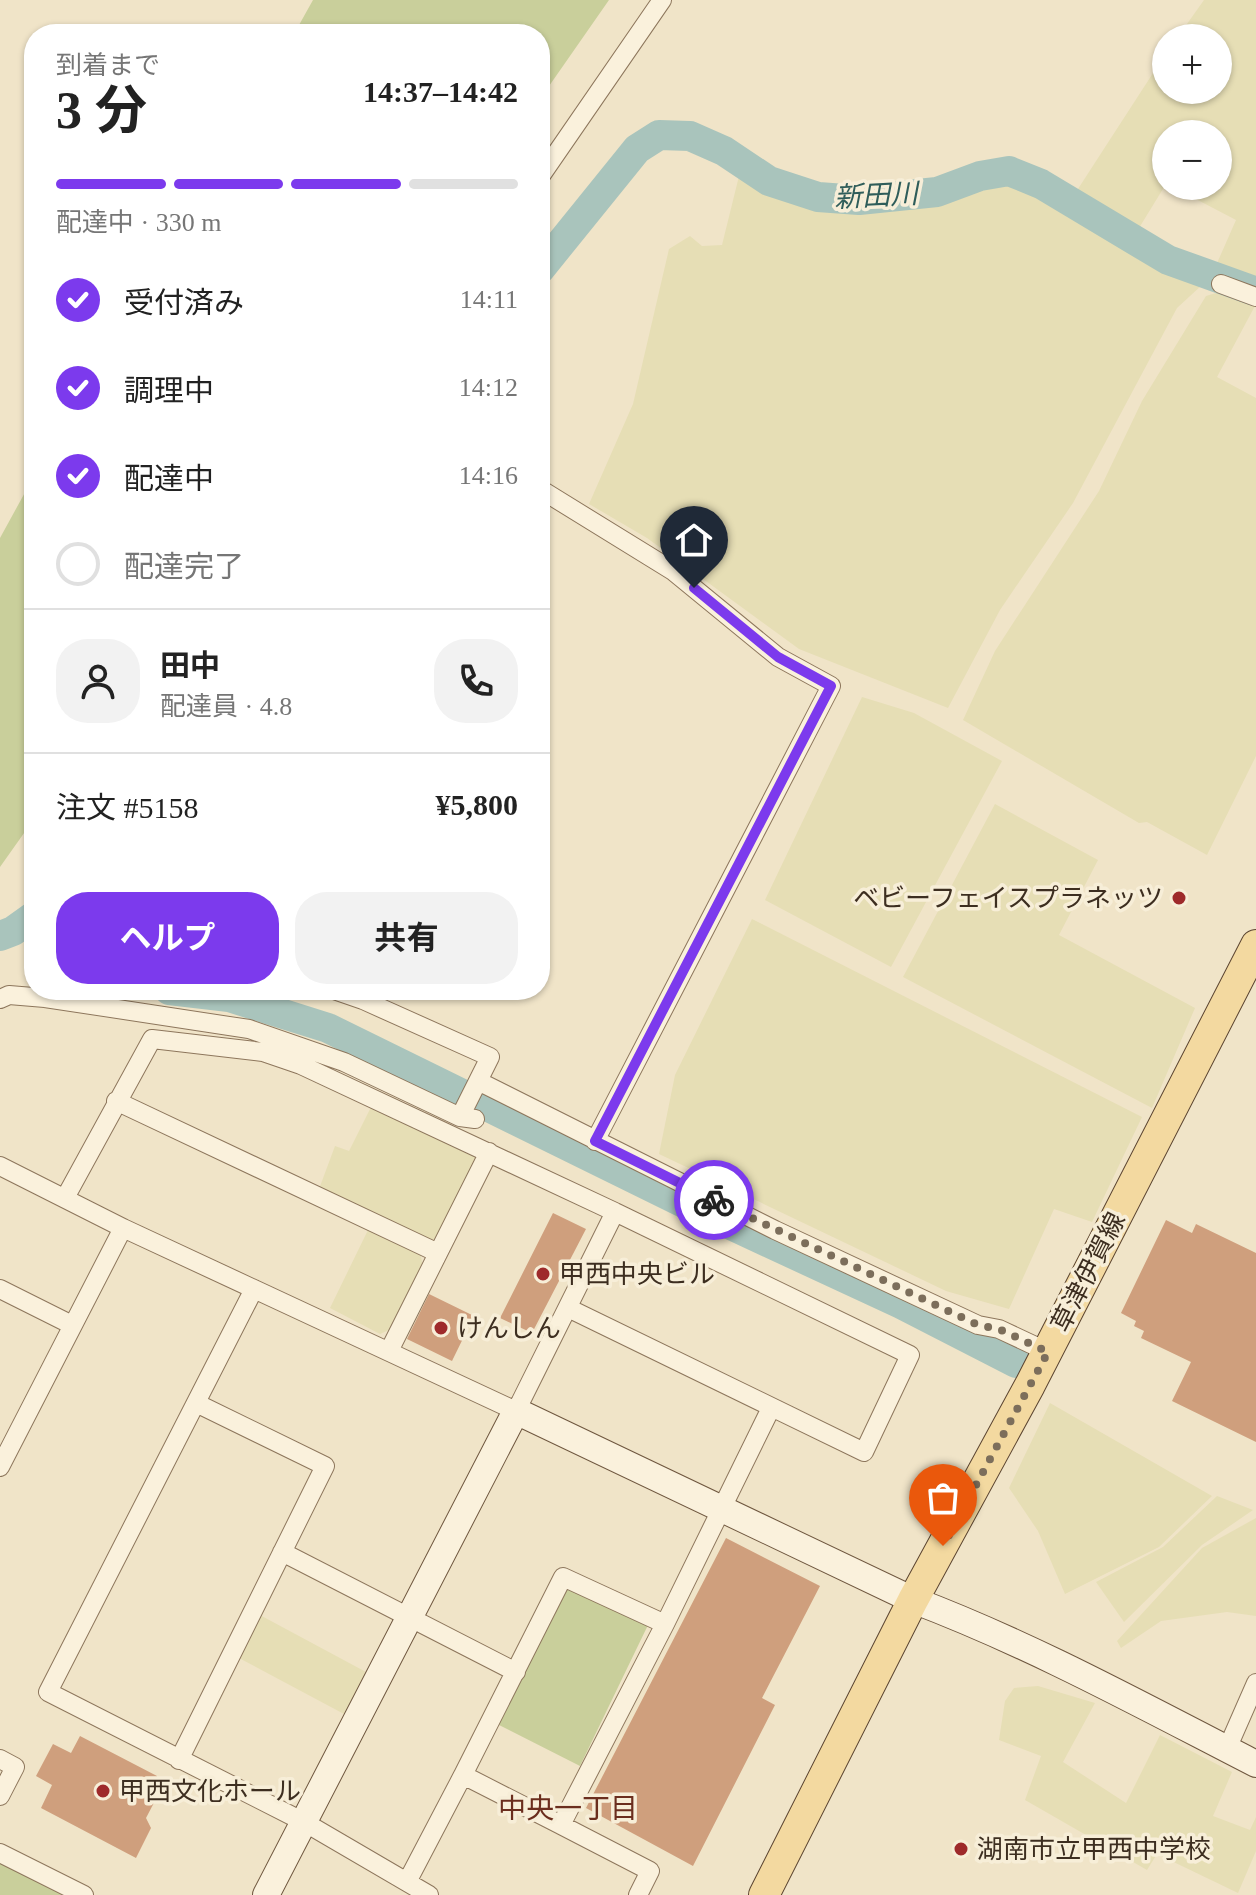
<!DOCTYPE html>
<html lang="ja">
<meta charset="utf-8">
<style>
body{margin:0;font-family:"Times New Roman","Noto Sans JP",serif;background:#f2f2f2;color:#222;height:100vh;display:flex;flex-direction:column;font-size:30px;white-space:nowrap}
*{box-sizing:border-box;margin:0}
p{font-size:26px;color:#767676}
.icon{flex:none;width:44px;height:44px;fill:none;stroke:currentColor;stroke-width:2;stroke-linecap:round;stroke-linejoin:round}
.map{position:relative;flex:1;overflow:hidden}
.side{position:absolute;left:24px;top:24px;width:526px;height:976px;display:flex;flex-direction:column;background:#fff;border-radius:32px;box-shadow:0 2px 6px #0004}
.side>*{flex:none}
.tools{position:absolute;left:1152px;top:24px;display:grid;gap:16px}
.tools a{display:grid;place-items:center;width:80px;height:80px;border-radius:50%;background:#fff;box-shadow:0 2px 6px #0004;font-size:40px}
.pin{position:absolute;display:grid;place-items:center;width:68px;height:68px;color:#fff;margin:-82px -34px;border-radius:50% 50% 50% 0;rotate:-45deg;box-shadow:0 0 8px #0007}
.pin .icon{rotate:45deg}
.courier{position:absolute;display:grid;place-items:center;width:80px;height:80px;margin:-40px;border:6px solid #7c3aed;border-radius:50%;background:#fff;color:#222;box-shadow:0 2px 10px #0007}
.headline em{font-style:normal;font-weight:700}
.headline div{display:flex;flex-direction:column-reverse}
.headline{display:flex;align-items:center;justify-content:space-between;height:136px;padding:0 32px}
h1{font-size:52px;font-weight:700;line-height:60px}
.bar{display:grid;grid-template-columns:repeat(4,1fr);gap:12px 8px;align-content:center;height:96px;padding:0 32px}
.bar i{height:10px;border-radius:6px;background:#e0e0e0}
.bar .current{background:#7c3aed}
.bar p{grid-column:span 4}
.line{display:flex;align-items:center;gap:20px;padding:0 32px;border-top:2px solid #e0e0e0}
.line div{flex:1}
.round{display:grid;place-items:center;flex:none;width:84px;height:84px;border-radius:32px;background:#f2f2f2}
ol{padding:0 32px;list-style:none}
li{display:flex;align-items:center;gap:24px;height:88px}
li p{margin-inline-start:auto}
li .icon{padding:8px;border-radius:50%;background:#7c3aed;color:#fff;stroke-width:4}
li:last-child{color:#767676}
li i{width:44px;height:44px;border:4px solid #e0e0e0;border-radius:50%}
.primary-button{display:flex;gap:16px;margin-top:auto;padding:16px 32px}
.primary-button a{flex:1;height:92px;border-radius:32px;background:#7c3aed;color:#fff;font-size:32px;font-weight:700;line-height:92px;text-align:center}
.primary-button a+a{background:#f2f2f2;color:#222}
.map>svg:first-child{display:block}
.farmland{fill:#e6deb5}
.green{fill:#c9cf9b}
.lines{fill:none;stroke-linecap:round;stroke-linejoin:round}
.river{stroke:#a9c4bc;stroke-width:30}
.building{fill:#cf9f7d}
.street-casing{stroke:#8d765c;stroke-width:20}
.secondary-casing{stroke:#6f573f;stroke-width:28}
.primary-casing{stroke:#5b4430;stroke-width:32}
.street{stroke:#faf1dc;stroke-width:18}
.secondary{stroke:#faf1dc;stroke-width:26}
.primary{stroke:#f3d9a0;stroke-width:30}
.done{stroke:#7c6e5b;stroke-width:8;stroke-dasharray:0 14.4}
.route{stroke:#7c3aed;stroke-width:10}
.poi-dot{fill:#9e2a2b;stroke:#f7eed8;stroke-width:3}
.labels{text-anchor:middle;stroke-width:7;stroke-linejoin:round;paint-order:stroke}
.poi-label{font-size:26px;fill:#3d2e20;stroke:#f7eed8;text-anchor:start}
.street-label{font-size:26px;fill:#3d2e20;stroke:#f7eed8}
.water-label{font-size:28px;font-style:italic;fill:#2f5d5a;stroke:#f7eed8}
.neighbourhood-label{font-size:28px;fill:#6b2e1e;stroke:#f7eed8}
</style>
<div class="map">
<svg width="1256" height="1895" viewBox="0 0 1256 1895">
<rect width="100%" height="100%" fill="#f0e4c8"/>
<path class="farmland" d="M1204 0H1256V279L1214 270 1236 220 1171 186H1218V134H1166V184L1139 228 1076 192 1166 53V90H1218V38H1177Z
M740 172 789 198 858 208 951 198 988 182 1019 179 1202 285 1177 308 1073 503 1000 610 948 708 799 649 647 538 589 504 633 404 669 249 690 236 702 246 722 245Z
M1223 291 1256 304 1217 377 1256 398V756L1207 855 1147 822 1139 823 963 720 995 651 1099 491 1142 401 1206 296Z
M862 697 914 713 1002 761 891 967 765 900Z
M995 804 1098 860 1059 935 1195 1008 1152 1108 903 977Z
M752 919 1142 1117 1092 1222 1054 1209 1009 1309 946 1291 659 1154 675 1075Z
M372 1105 476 1156 478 1159 435 1239 428 1241 319 1189 335 1146 349 1151Z
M368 1230 420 1253 423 1266 389 1330 380 1334 330 1308Z
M1050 1403 1212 1496 1159 1547 1065 1594 1038 1531 1009 1488Z
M1217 1496 1253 1510 1202 1545 1124 1622 1096 1582 1163 1547Z
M1256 1518V1616L1227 1612 1161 1621 1121 1648 1117 1641 1202 1548Z
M258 1614 366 1672 344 1714 237 1657Z
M1038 1686 1095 1703 1063 1762 1126 1803 1160 1735 1232 1772 1213 1816 1250 1830 1256 1817V1851L1238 1893 1157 1854 1147 1870 1025 1800 1041 1756 999 1740 1005 1701 1014 1688Z"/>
<path class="green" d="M313 0H609L540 99V34H294Z
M34 476V819L0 867V538Z
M572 1588 648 1625 580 1766 497 1724 561 1591Z
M0 1863 63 1895H0Z"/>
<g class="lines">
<path class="river" d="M540 269 637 149 659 135 690 136 724 151 769 181 818 197 859 200 937 192 980 176 1009 171 1041 184 1168 260 1254 291
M0 936 13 931 34 916
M169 990 229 997 328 1028 690 1206 901 1304 1016 1363"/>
</g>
<path class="building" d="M553 1213 586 1229 532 1333 500 1318Z
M1166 1220 1192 1233 1196 1224 1256 1253V1442L1172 1401 1191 1362 1141 1338 1144 1331 1134 1326 1136 1321 1121 1313Z
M429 1294 474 1316 452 1361 407 1339Z
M726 1538 820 1586 762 1698 775 1705 693 1866 586 1808Z
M80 1736 157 1776V1797L146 1818 151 1828 136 1858 41 1808 52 1785 36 1776 53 1744 71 1753Z"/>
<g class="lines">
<defs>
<path id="street" d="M540 177 662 0
M1221 284 1256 297
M540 489 673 571 778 657 831 686 595 1141
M334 990 363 1000 490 1057 460 1117
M0 999 9 995 45 998 249 1029 344 1062 460 1117 475 1119
M478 1081 775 1230 978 1325 999 1329 1048 1352
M116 1101 438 1253
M0 1166 123 1228 516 1411 615 1212 301 1065 263 1052 152 1039 65 1198
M0 1289 72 1325
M254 1289 48 1692 304 1822 429 1895
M568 1308 864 1452 910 1355 615 1212
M389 1351 489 1152
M0 1467 123 1228
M282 1552 516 1672
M1227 1749 1256 1683
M0 1759 15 1767 0 1796
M179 1760 325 1466 196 1403
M463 1775 563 1577 665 1624
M0 1853 84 1895
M407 1882 463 1775 561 1825
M638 1895 650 1871 561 1825 665 1624 771 1408"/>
<path id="secondary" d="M266 1895 516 1411 913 1600C1032 1645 1143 1706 1256 1764"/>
<path id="primary" d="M764 1895 913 1600 1030 1385 1256 945"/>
</defs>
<use href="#street" class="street-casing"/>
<use href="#secondary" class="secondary-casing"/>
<use href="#primary" class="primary-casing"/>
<use href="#street" class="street"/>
<use href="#secondary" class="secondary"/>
<use href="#primary" class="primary"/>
</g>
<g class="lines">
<path class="done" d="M714 1200 978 1325 999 1329 1048 1352 943 1546"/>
<path class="route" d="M694 588 778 657 831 686 595 1141 714 1200"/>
</g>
<g class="poi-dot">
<circle cx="1179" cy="898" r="8"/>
<circle cx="543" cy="1274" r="8"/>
<circle cx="441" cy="1328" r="8"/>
<circle cx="103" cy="1791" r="8"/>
<circle cx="961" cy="1849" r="8"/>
</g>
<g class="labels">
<g class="poi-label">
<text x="1163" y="907" text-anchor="end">ベビーフェイスプラネッツ</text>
<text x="559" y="1283">甲西中央ビル</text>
<text x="457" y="1337">けんしん</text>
<text x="119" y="1800">甲西文化ホール</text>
<text x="977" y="1858">湖南市立甲西中学校</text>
</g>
<g class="street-label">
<text transform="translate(1088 1272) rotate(-63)" y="9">草津伊賀線</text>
</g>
<g class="water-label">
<text transform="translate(876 195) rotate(-3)" y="10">新田川</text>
</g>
<g class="neighbourhood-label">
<text x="568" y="1818">中央一丁目</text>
</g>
</g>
</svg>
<div class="tools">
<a>+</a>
<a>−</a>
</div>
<div class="pin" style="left:943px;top:1546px;background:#ea580c"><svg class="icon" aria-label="bag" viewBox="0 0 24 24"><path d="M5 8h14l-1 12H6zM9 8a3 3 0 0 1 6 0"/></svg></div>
<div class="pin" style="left:694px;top:588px;background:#1f2937"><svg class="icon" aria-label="home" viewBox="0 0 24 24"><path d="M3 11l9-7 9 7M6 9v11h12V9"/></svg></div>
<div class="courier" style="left:714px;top:1200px"><svg class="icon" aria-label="bike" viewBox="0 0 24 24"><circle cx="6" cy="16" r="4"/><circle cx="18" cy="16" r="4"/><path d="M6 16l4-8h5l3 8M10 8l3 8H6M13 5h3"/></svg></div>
<section class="side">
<div class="headline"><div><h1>3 分</h1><p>到着まで</p></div><em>14:37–14:42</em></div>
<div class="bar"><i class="current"></i><i class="current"></i><i class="current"></i><i></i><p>配達中 · 330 m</p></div>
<ol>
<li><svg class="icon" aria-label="check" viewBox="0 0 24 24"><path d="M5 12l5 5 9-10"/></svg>受付済み<p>14:11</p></li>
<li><svg class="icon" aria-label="check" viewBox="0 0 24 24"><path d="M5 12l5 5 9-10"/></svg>調理中<p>14:12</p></li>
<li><svg class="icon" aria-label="check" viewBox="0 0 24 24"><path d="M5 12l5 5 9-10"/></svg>配達中<p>14:16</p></li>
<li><i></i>配達完了</li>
</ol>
<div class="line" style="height:144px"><a class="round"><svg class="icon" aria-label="person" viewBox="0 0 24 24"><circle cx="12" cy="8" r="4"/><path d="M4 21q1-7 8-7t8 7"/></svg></a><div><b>田中</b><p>配達員 · 4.8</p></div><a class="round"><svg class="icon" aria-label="phone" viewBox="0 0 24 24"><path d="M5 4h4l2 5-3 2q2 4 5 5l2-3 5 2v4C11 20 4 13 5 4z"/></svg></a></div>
<div class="line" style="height:104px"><div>注文 #5158</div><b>¥5,800</b></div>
<div class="primary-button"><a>ヘルプ</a><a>共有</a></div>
</section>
</div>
